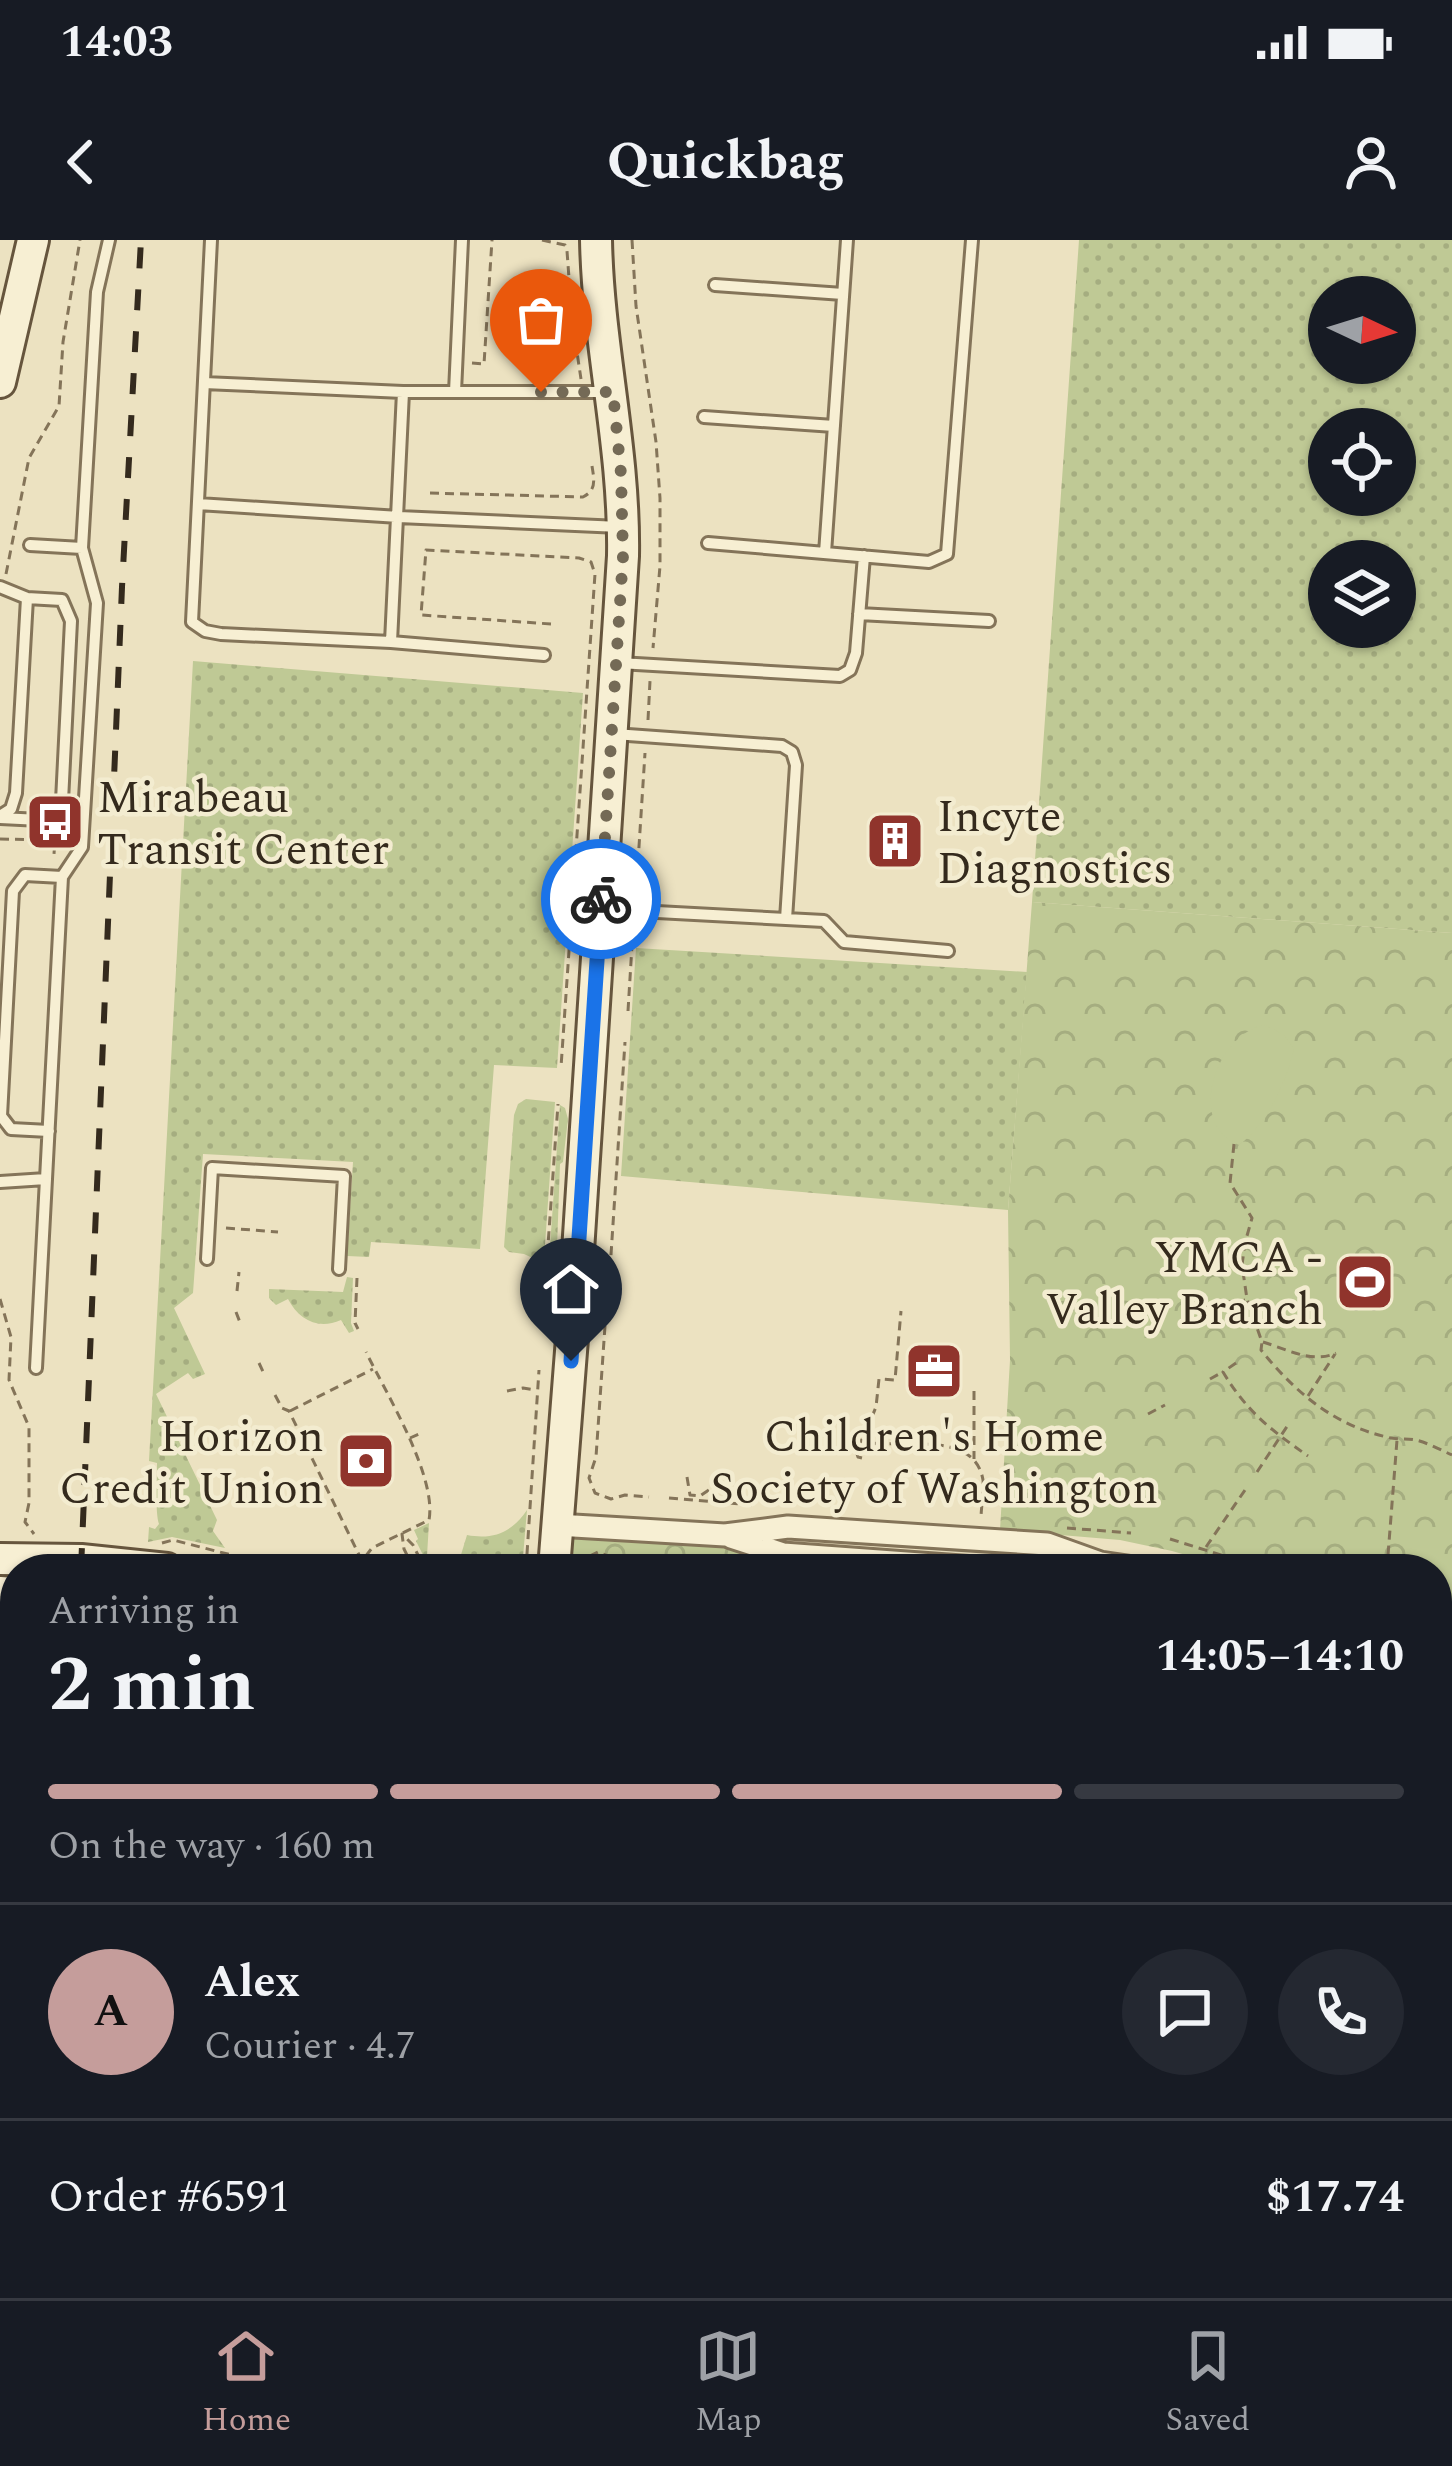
<!DOCTYPE html>
<meta charset="utf-8">
<style>
body{margin:0;font-family:Spectral,serif;background:#242831;color:#f1f3f6;height:100vh;display:flex;flex-direction:column;font-size:45px;white-space:nowrap}
*{box-sizing:border-box;margin:0}
p{font-size:39px;color:#9ea1a6}
.icon{flex:none;width:66px;height:66px;fill:none;stroke:currentColor;stroke-width:2;stroke-linecap:round;stroke-linejoin:round}
.map{position:relative;flex:1;overflow:hidden}
.drawer{position:absolute;left:0px;top:1314px;width:1452px;height:744px;display:flex;flex-direction:column;background:#171b24;border-radius:48px 48px 0 0;box-shadow:0 3px 9px #0004}
.drawer>*{flex:none}
.needle{width:78px;rotate:94deg}
.fabs{position:absolute;left:1308px;top:36px;display:grid;gap:24px}
.fabs a{display:grid;place-items:center;width:108px;height:108px;border-radius:50%;background:#171b24;box-shadow:0 3px 9px #0004;font-size:60px}
.pin{position:absolute;display:grid;place-items:center;width:102px;height:102px;color:#fff;margin:-123px -51px;border-radius:50% 50% 50% 0;rotate:-45deg;box-shadow:0 0 12px #0007}
.pin .icon{rotate:45deg}
.courier{position:absolute;display:grid;place-items:center;width:120px;height:120px;margin:-60px;border:9px solid #1a73e8;border-radius:50%;background:#fff;color:#222;box-shadow:0 3px 15px #0007}
.head em{font-style:normal;font-weight:700}
.head div{display:flex;flex-direction:column-reverse}
.head{display:flex;align-items:center;justify-content:space-between;height:204px;padding:0 48px}
h1{font-size:78px;font-weight:700;line-height:90px}
.bar{display:grid;grid-template-columns:repeat(4,1fr);gap:18px 12px;align-content:center;height:144px;padding:0 48px}
.bar i{height:15px;border-radius:9px;background:#363941}
.bar .selected{background:#c59d9b}
.bar p{grid-column:span 4}
.line{display:flex;align-items:center;gap:30px;padding:0 48px;border-top:3px solid #363941}
.line div{flex:1}
.round{display:grid;place-items:center;flex:none;width:126px;height:126px;border-radius:63px;background:#242831}
.status{display:flex;justify-content:space-between;align-items:center;height:84px;padding:0 60px;background:#171b24;direction:ltr}
.status svg{height:33px;fill:currentColor}
header{display:flex;justify-content:space-between;align-items:center;height:156px;padding:0 48px;background:#171b24;font-size:54px;font-weight:700}
.menu{display:flex;justify-content:space-around;align-items:center;height:168px;border-top:3px solid #363941;background:#171b24;font-size:33px;color:#9ea1a6}
.menu a{display:grid;justify-items:center;gap:6px}
.menu .selected{color:#c59d9b}
.map>svg:first-child{display:block}
.grass{fill:url(#grass-dots);fill-rule:evenodd}
.park{fill:url(#park-crowns)}
.pitch{fill:#bfc995}
.lines{fill:none;stroke-linecap:round;stroke-linejoin:round}
.lane-casing{stroke:#847459;stroke-width:16}
.street-casing{stroke:#847459;stroke-width:27}
.secondary-casing{stroke:#66553d;stroke-width:36}
.path{stroke:#847459;stroke-width:3;stroke-dasharray:9 6;stroke-linecap:butt}
.lane{stroke:#f7efd3;stroke-width:10}
.street{stroke:#f7efd3;stroke-width:21}
.secondary{stroke:#f7efd3;stroke-width:30}
.rail{stroke:#342a1d;stroke-width:6;stroke-dasharray:21 21;stroke-linecap:butt}
.done{stroke:#746a56;stroke-width:12;stroke-dasharray:0 21.6}
.route{stroke:#1a73e8;stroke-width:15}
.labels{text-anchor:middle;stroke-width:9;stroke-linejoin:round;paint-order:stroke}
.poi-label{font-size:45px;fill:#342a1d;stroke:#f3ecd0;text-anchor:start}
</style>
<div class="status"><b>14:03</b><svg viewBox="0 0 49 12"><path d="M0 12V9h3v3zM5 12V6h3v6zM10 12V3h3v9zM15 12V0h3v12zM26 1h20v11H26zM47 4h2v5h-2z"/></svg></div>
<header><svg class="icon" aria-label="back" viewBox="0 0 24 24"><path d="M15 5l-7 7 7 7"/></svg>Quickbag<svg class="icon" aria-label="person" viewBox="0 0 24 24"><circle cx="12" cy="8" r="4"/><path d="M4 21q1-7 8-7t8 7"/></svg></header>
<div class="map">
<svg width="1452" height="2058" viewBox="0 0 1452 2058">
<defs>
<pattern id="grass-dots" width="8" height="8" patternUnits="userSpaceOnUse" patternTransform="scale(3)"><rect width="8" height="8" fill="#bfc995"/><path d="M2 2h.1M6 6h.1" fill="none" stroke="#a5ad80" stroke-width="1.8" stroke-linecap="round"/></pattern>
<pattern id="park-crowns" width="20" height="18" patternUnits="userSpaceOnUse" patternTransform="scale(3)"><rect width="20" height="18" fill="#bfc995"/><path d="M2 6a3 3 0 1 1 6 0M12 15a3 3 0 1 1 6 0" fill="none" stroke="#a5ad80"/></pattern>
</defs>
<rect width="100%" height="100%" fill="#ece2c1"/>
<path class="grass" d="M1079 0H1452V693L1032 662ZM1329 57H1395V123H1329ZM1329 189H1395V255H1329ZM1329 321H1395V387H1329Z
M193 421 583 453 557 828 494 825 480 1009 371 1002 369 1017 347 1016 353 922 203 914 193 1053 174 1068 205 1134 193 1139 188 1133 156 1154 217 1280 213 1291 225 1308 172 1297 148 1302 149 1287 155 1289 159 1284C155 1274 157 1237 157 1223L149 1221Z
M636 708 1027 732 1008 970 621 936Z
M526 859 555 862 544 1019 539 1021 524 1014 509 1012 504 1007 514 875 518 864Z
M560 865 565 868 568 879 563 922 560 924 557 1007 554 1009 553 1085 544 1091Z
M347 1037 353 1038 351 1083 354 1091 349 1093 341 1080C318 1090 299 1080 288 1059L276 1065 269 1058V1049L343 1052Z
M527 1270 522 1329H430L416 1301 418 1299 414 1290 429 1283 427 1316 460 1318 467 1295C494 1300 512 1292 527 1270Z"/>
<path class="park" d="M1032 662 1452 693V1894L1437 1902V1431L1444 1429 1437 1419V1329H1235L1172 1311 1120 1300 1000 1290 1010 1120 1008 970Z
M557 1285 725 1295 783 1314 989 1329H554Z"/>
<path class="pitch" d="M1265 785 1284 795 1294 809C1286 843 1267 884 1239 905 1185 884 1216 793 1265 785Z"/>
<g class="lines">
<defs>
<path id="lane" d="M715 45 843 54
M204 143 403 152 391 402 221 394 205 391 192 382 211 0
M403 152H610
M455 152 462 0
M704 177 834 186
M198 264 399 277 620 287
M708 303 929 322 947 314 972 0
M30 305 82 308
M825 313 847 0
M0 347 27 358 62 360 71 381 61 581 0 578
M859 374 989 381
M391 402 544 415
M619 423 840 436 850 430 856 413 864 316
M0 576 11 569 16 553 27 358
M601 669 786 679 796 525 792 512 782 506 614 494
M786 679 824 681 844 702 948 711
M49 891 11 889 1 876 13 651 25 635 62 637
M0 942 46 939 62 637 82 607 97 363 82 308 97 52 109 0
M207 1019 212 928 344 936 339 1029
M36 1128 46 939"/>
<path id="street" d="M557 1285 725 1295 788 1287 1047 1304 1100 1323 1141 1329
M731 1297 783 1314 989 1329
M238 2058 249 2043
M1051 2058 1054 2043"/>
<path id="secondary" d="M0 142 33 0
M0 1319 81 1320 167 1329
M554 1329 574 1073 623 316C625 209 598 106 596 0
M0 1352 15 1353
M0 1385C10 1476 5 1567 0 1659
M1437 1902 1452 1894
M1437 1928 1452 1922"/>
</defs>
<use href="#lane" class="lane-casing"/>
<use href="#street" class="street-casing"/>
<use href="#secondary" class="secondary-casing"/>
<path class="path" d="M542 0 565 5 567 11 572 79 581 139
M632 0 636 66 656 202 660 258V326L653 408
M472 123 484 124 492 0
M430 253 583 257C597 250 594 239 592 226
M6 334 29 218 59 166 63 102 80 0
M551 384 421 375 426 310 579 318 591 322 595 334 561 827
M648 480 650 441
M0 599 55 600 54 614
M636 653 645 513
M628 771 633 689
M1234 904 1230 943 1252 978 1245 1003 1242 1025 1247 1059 1262 1102 1261 1110C1294 1151 1333 1185 1387 1197 1396 1200 1406 1198 1416 1200 1428 1203 1441 1210 1452 1215
M226 988 278 992
M357 1038 355 1083 358 1089
M237 1051 239 1032
M0 1059 11 1097 9 1140 29 1187V1263L25 1282 34 1294
M608 1060 625 802
M1229 1062 1245 1060
M1185 1068 1208 1065
M236 1072 241 1085
M1121 1077 1134 1076
M605 1086 596 1217 589 1238 595 1253 611 1259 625 1255 649 1257
M542 1090 558 864
M1263 1102C1286 1109 1313 1124 1336 1113
M259 1123 265 1136
M1236 1123 1223 1132C1247 1172 1271 1190 1308 1216
M1210 1139 1221 1133
M507 1151 523 1148 536 1150
M974 1151V1219
M275 1155 282 1168 289 1171 362 1321 372 1308 429 1280C437 1236 386 1153 366 1112
M1308 1156 1335 1114
M290 1171 373 1129
M1148 1174 1165 1165
M866 1191 876 1167 879 1139 895 1140 901 1071
M410 1198 421 1193
M862 1218 858 1217 856 1211 865 1193 873 1203C908 1207 975 1192 983 1240 984 1253 981 1267 981 1279
M1257 1232 1290 1182
M687 1237 690 1255 700 1256 713 1247 725 1254 729 1262
M669 1258 752 1265
M1067 1288 1131 1293
M1170 1299 1266 1329
M162 1303 173 1300 286 1329
M1206 1307 1245 1250
M580 1327 586 1318 598 1312 623 1322 723 1329
M414 1329 404 1309 402 1294 413 1305 425 1329
M526 1329 539 1130
M1384 1329 1388 1315 1397 1200
M1437 1406 1452 1424
M1439 1595 1452 1604
M1437 1596 1452 1587
M1437 1773 1452 1766
M200 2058 211 2043
M277 2058 286 2043
M1022 2058 1025 2043
M1083 2058 1086 2043"/>
<use href="#lane" class="lane"/>
<use href="#street" class="street"/>
<use href="#secondary" class="secondary"/>
<path class="rail" d="M81 1329 122 347 141 0
M43 2058 44 2043"/>
</g>
<g class="lines">
<path class="done" d="M541 152H613L621 234 623 316 601 659"/>
<path class="route" d="M571 1121 601 659"/>
</g>
<defs>
<symbol id="bus-square" viewBox="-11 -11 22 22"><rect x="-9" y="-9" width="18" height="18" rx="4" fill="#90342c" stroke="#f3ecd0"/><path d="M-5-6H5V4H4V6H2V4H-2V6H-4V4H-5ZM-3.5-4V0h7V-4ZM-3.5 1.2v1.5H-2V1.2ZM2 1.2v1.5H3.5V1.2Z" fill="#fff"/></symbol>
<symbol id="building-square" viewBox="-11 -11 22 22"><rect x="-9" y="-9" width="18" height="18" rx="4" fill="#90342c" stroke="#f3ecd0"/><path d="M-4-6H4V6H1V3H-1V6H-4ZM-2.5-4.3h1.7v1.8h-1.7ZM.8-4.3h1.7v1.8H.8ZM-2.5-1h1.7V.8h-1.7ZM.8-1h1.7V.8H.8Z" fill="#fff"/></symbol>
<symbol id="stadium-square" viewBox="-11 -11 22 22"><rect x="-9" y="-9" width="18" height="18" rx="4" fill="#90342c" stroke="#f3ecd0"/><path d="M0-5a6.5 5 0 1 0 0 10a6.5 5 0 1 0 0-10ZM-3.5-1.8h7v3.6h-7Z" fill="#fff"/></symbol>
<symbol id="office-square" viewBox="-11 -11 22 22"><rect x="-9" y="-9" width="18" height="18" rx="4" fill="#90342c" stroke="#f3ecd0"/><path d="M-6-3h4V-5.5h4V-3h4V5H-6ZM-1-4.5V-3h2v-1.5ZM-6 0V1H6V0Z" fill="#fff"/></symbol>
<symbol id="bank-square" viewBox="-11 -11 22 22"><rect x="-9" y="-9" width="18" height="18" rx="4" fill="#90342c" stroke="#f3ecd0"/><path d="M-6-4H6V4H-6ZM0-2.3a2.3 2.3 0 1 0 0 4.6a2.3 2.3 0 1 0 0-4.6Z" fill="#fff"/></symbol>
</defs>
<g fill-rule="evenodd">
<use href="#bus-square" x="22" y="549" width="66" height="66"/>
<use href="#building-square" x="862" y="568" width="66" height="66"/>
<use href="#stadium-square" x="1332" y="1009" width="66" height="66"/>
<use href="#office-square" x="901" y="1098" width="66" height="66"/>
<use href="#bank-square" x="333" y="1188" width="66" height="66"/>
</g>
<g class="labels">
<g class="poi-label">
<text x="97" y="572">Mirabeau<tspan x="97" dy="52">Transit Center</tspan></text>
<text x="937" y="591">Incyte<tspan x="937" dy="52">Diagnostics</tspan></text>
<text x="1323" y="1032" text-anchor="end">YMCA -<tspan x="1323" dy="52">Valley Branch</tspan></text>
<text x="324" y="1211" text-anchor="end">Horizon<tspan x="324" dy="52">Credit Union</tspan></text>
<text x="934" y="1211" text-anchor="middle">Children's Home<tspan x="934" dy="52">Society of Washington</tspan></text>
</g>
</g>
</svg>
<div class="fabs">
<a><svg class="needle" viewBox="-14 -14 28 28"><path d="M0-13l5 13h-10z" fill="#e53935"/><path d="M0 13l5-13h-10z" fill="#9ea1a6"/></svg></a>
<a><svg class="icon" aria-label="locate" viewBox="0 0 24 24"><circle cx="12" cy="12" r="6"/><path d="M12 2v4M12 18v4M2 12h4M18 12h4"/></svg></a>
<a><svg class="icon" aria-label="layers" viewBox="0 0 24 24"><path d="M12 4l9 5-9 5-9-5zM3 14l9 5 9-5"/></svg></a>
</div>
<div class="pin" style="left:541px;top:152px;background:#ea580c"><svg class="icon" aria-label="bag" viewBox="0 0 24 24"><path d="M5 8h14l-1 12H6zM9 8a3 3 0 0 1 6 0"/></svg></div>
<div class="pin" style="left:571px;top:1121px;background:#1f2937"><svg class="icon" aria-label="home" viewBox="0 0 24 24"><path d="M3 11l9-7 9 7M6 9v11h12V9"/></svg></div>
<div class="courier" style="left:601px;top:659px"><svg class="icon" aria-label="bike" viewBox="0 0 24 24"><circle cx="6" cy="16" r="4"/><circle cx="18" cy="16" r="4"/><path d="M6 16l4-8h5l3 8M10 8l3 8H6M13 5h3"/></svg></div>
<section class="drawer">
<div class="head"><div><h1>2 min</h1><p>Arriving in</p></div><em>14:05–14:10</em></div>
<div class="bar"><i class="selected"></i><i class="selected"></i><i class="selected"></i><i></i><p>On the way · 160 m</p></div>
<div class="line" style="height:216px"><b class="round" style="background:#c59d9b;color:#111">A</b><div><b>Alex</b><p>Courier · 4.7</p></div><a class="round"><svg class="icon" aria-label="chat" viewBox="0 0 24 24"><path d="M4 5h16v11H9l-5 4z"/></svg></a><a class="round"><svg class="icon" aria-label="phone" viewBox="0 0 24 24"><path d="M5 4h4l2 5-3 2q2 4 5 5l2-3 5 2v4C11 20 4 13 5 4z"/></svg></a></div>
<div class="line" style="height:156px"><div>Order #6591</div><b>$17.74</b></div>
</section>
</div>
<nav class="menu">
<a class="selected"><svg class="icon" aria-label="home" viewBox="0 0 24 24"><path d="M3 11l9-7 9 7M6 9v11h12V9"/></svg>Home</a>
<a><svg class="icon" aria-label="map" viewBox="0 0 24 24"><path d="M3 6l6-2 6 2 6-2v14l-6 2-6-2-6 2zM9 4v14M15 6v14"/></svg>Map</a>
<a><svg class="icon" aria-label="saved" viewBox="0 0 24 24"><path d="M7 4h10v16l-5-4-5 4z"/></svg>Saved</a>
</nav>
